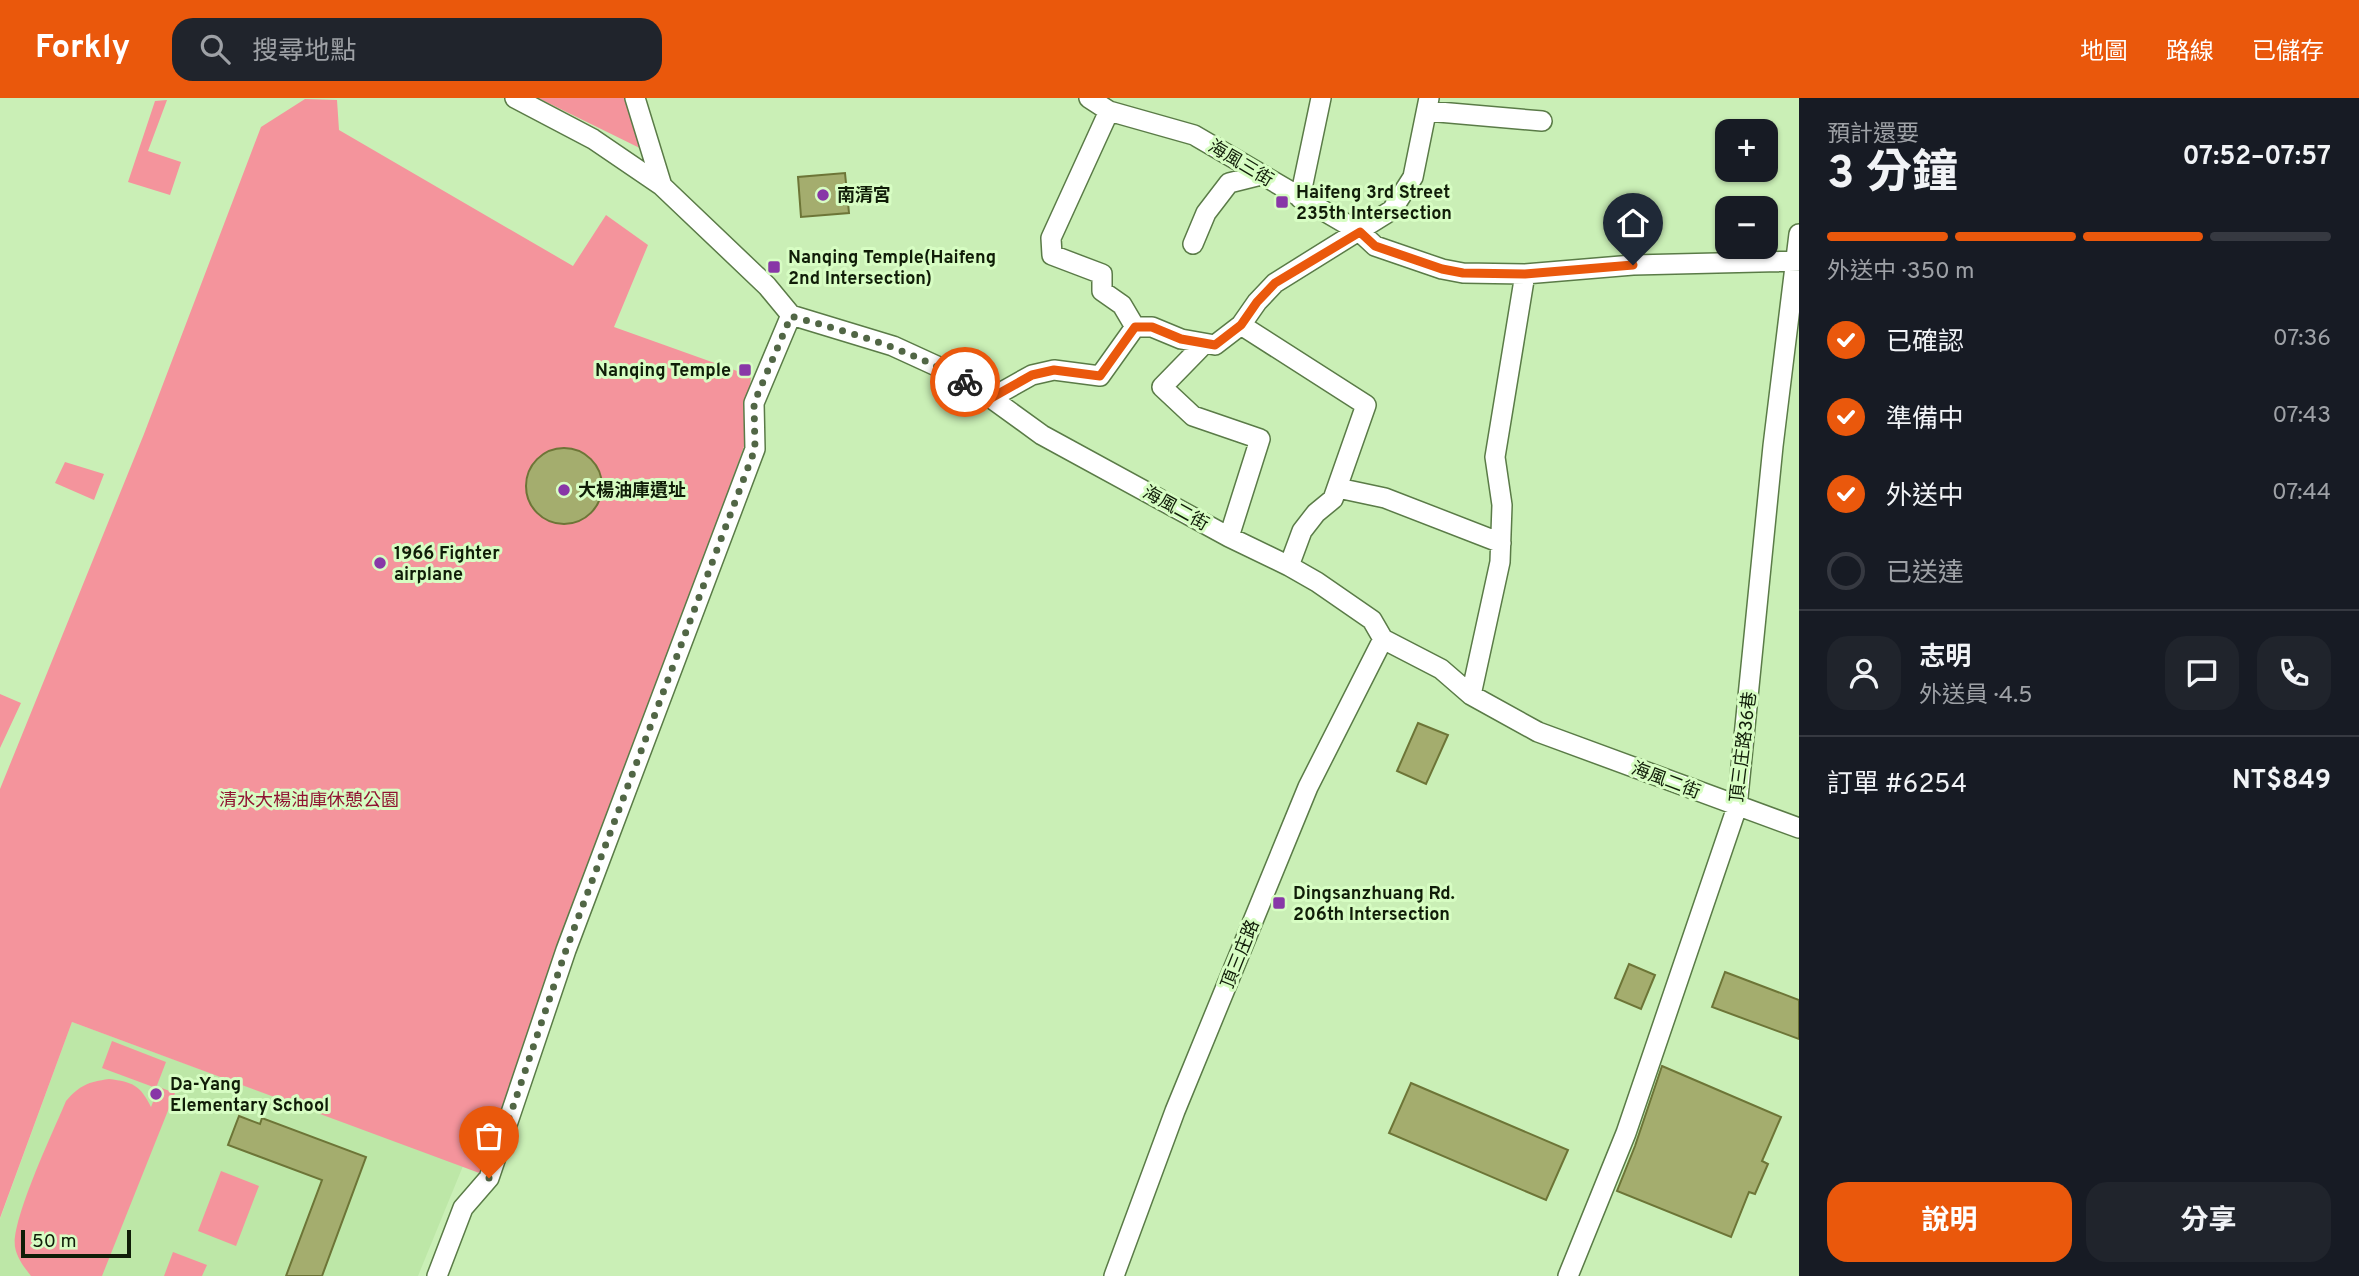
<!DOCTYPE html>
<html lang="zh-TW">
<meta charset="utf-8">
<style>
body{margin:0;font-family:Overpass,"Noto Sans TC",sans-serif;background:#20242c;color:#f1f3f6;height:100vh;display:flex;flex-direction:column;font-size:26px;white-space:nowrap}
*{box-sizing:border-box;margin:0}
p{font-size:23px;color:#9ea1a6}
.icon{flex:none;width:38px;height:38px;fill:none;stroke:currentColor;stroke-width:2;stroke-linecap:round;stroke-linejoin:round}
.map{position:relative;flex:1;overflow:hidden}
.drawer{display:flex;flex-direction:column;background:#171b24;width:560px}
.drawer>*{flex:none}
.buttons{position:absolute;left:1715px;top:21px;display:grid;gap:14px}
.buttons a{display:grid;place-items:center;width:63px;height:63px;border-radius:14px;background:#171b24;box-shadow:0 2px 5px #0004;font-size:35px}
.scale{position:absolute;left:21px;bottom:18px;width:110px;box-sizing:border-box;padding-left:7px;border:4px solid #101d08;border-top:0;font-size:19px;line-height:24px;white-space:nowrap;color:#101d08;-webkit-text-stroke:5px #d7fdc3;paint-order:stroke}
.pin{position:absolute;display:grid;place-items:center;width:60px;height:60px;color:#fff;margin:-72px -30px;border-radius:50% 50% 50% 0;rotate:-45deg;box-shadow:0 0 7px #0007}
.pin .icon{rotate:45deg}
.courier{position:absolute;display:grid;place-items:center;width:70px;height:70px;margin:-35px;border:5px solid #ea580c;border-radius:50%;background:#fff;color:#222;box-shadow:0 2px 9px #0007}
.headline em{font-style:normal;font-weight:700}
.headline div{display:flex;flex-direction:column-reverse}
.headline{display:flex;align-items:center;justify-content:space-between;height:119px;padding:0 28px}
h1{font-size:46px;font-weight:700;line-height:52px}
.bar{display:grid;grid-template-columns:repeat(4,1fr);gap:10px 7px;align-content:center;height:84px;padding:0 28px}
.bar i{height:9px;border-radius:5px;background:#363941}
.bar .on{background:#ea580c}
.bar p{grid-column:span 4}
.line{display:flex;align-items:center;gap:18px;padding:0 28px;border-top:2px solid #363941}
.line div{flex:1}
.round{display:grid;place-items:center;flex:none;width:74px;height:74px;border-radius:21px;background:#20242c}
ol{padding:0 28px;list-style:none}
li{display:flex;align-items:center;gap:21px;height:77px}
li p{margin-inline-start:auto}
li .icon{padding:7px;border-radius:50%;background:#ea580c;color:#fff;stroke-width:4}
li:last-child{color:#9ea1a6}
li i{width:38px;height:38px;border:4px solid #363941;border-radius:50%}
.primary-button{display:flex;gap:14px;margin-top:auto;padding:14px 28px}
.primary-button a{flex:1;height:80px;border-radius:21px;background:#ea580c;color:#fff;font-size:28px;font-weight:700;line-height:80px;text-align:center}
.primary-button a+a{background:#20242c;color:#f1f3f6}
header{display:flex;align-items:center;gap:42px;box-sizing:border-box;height:98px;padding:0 35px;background:#ea580c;color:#fff}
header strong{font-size:33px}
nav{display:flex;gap:38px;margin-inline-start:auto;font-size:24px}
.search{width:490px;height:63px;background:#20242c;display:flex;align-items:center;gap:18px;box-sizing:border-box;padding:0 24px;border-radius:21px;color:#9ea1a6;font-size:26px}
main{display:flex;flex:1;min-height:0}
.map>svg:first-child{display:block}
.built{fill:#bde7a7}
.green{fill:#f4949c}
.building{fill:#a4ad6e;stroke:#6d7537;stroke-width:2}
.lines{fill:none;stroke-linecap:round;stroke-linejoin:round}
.minor-casing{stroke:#5a7b47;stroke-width:22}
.minor{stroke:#fff;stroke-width:19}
.done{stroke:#516645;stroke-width:7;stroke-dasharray:0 12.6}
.route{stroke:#ea580c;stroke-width:9}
.poi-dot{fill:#8837a7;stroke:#d7fdc3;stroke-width:2.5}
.labels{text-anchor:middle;stroke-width:6;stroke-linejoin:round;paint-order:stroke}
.street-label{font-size:18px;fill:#101d08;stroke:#d7fdc3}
.poi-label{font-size:18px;font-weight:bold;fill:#101d08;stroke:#d7fdc3;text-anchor:start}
.park-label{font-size:18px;fill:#901432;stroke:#d7fdc3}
</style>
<header>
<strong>Forkly</strong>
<div class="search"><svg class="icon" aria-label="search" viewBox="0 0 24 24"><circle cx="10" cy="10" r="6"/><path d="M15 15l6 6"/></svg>搜尋地點</div>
<nav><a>地圖</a><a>路線</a><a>已儲存</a></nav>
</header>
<main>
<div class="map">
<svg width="1799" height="1178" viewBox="0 0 1799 1178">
<rect width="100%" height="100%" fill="#caefb6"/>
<path class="built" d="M72 924 463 1068 418 1178H0V1121Z"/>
<path class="green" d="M538 0H645L658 59Z
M305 1 337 2 339 32 573 168 606 117 648 147 614 229 751 278 746 343 482 1076 72 924 0 1120V691L144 336 261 29Z
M167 2 148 53 181 64 170 97 128 84 155 3Z
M65 364 104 376 94 402 55 385Z
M0 596 21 605 0 650Z
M112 943 166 964 156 990 102 970Z
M109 981C133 984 140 987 151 1009L159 989 175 995 102 1178H31C24 1169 17 1160 15 1149 11 1122 54 1032 66 1003 80 987 88 984 109 981Z
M221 1073 259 1088 236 1148 198 1133Z
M173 1154 207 1167 202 1178H164Z"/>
<path class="building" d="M845 75 849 115 801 119 798 79Z
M526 388a38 38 0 1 1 76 0a38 38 0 1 1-76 0Z
M1418 625 1448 637 1426 686 1397 673Z
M1629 866 1655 877 1641 911 1615 900Z
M1725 874 1799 902V941L1712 909Z
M1662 968 1781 1019 1762 1063 1768 1066 1755 1096 1749 1094 1731 1139 1617 1093 1635 1048Z
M1411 985 1568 1052 1546 1102 1389 1035Z
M239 1018 260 1026 262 1020 366 1059 322 1178H286L322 1082 228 1047Z"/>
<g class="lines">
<defs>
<path id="minor" d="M515 0 593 41 662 88
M635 0 662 88 767 188 791 217 893 248 941 270 991 300 1042 337 1229 439 1289 468 1317 484 1372 522 1383 541 1441 571 1471 597 1538 634 1799 730
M1089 0 1109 13 1194 37 1360 134 1375 148 1442 171 1463 175 1525 176 1633 167 1799 163
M1109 13 1051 140 1052 157 1102 176V193L1122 207 1135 229
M1427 13 1542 23
M1300 100 1321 0
M1193 146 1206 115 1229 85 1261 77
M1241 227 1366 307 1333 401 1316 415 1302 433 1289 468
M1203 247 1162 289 1193 318 1260 341 1229 439
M991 300 1032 277 1054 272 1100 278 1135 229H1152L1181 241 1215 247 1241 227 1257 204 1275 185 1392 112 1413 79 1429 0
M1338 390 1385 400 1501 445
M1471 597 1500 464 1502 407 1495 359 1525 176
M437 1178 463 1110 489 1080 566 852 755 351 754 305 791 217
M1114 1178 1175 1013 1308 689 1383 541
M1568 1178 1626 1035 1737 709 1773 348 1799 136"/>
</defs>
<use href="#minor" class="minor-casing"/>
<use href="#minor" class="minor"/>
</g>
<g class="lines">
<path class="done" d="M489 1080 566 852 755 351 754 305 791 218C854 236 908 250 965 284"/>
<path class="route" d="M965 284 991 300 1032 277 1054 272 1100 278 1135 229H1152L1181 241 1215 247 1241 227 1257 204 1275 185 1360 134 1375 148 1442 171 1463 175 1525 176 1633 167"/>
</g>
<g class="poi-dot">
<circle cx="823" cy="97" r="7"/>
<rect x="1275" y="97" width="14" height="14" rx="3.5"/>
<rect x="767" y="162" width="14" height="14" rx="3.5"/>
<rect x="738" y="265" width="14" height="14" rx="3.5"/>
<circle cx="564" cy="392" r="7"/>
<circle cx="380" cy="465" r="7"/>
<rect x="1272" y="798" width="14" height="14" rx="3.5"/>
<circle cx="156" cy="996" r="7"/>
</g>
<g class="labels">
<g class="street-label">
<text transform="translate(1241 65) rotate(31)" y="6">海風三街</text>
<text transform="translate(1176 410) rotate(29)" y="6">海風二街</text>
<text transform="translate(1743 649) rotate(-83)" y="6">頂三庄路36巷</text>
<text transform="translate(1666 682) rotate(21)" y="6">海風二街</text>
<text transform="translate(1240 856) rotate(-68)" y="6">頂三庄路</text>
</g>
<g class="poi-label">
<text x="1296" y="100">Haifeng 3rd Street<tspan x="1296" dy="21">235th Intersection</tspan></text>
<text x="837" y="103">南清宮</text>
<text x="788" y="165">Nanqing Temple(Haifeng<tspan x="788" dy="21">2nd Intersection)</tspan></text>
<text x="731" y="278" text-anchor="end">Nanqing Temple</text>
<text x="578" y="398">大楊油庫遺址</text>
<text x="394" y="461">1966 Fighter<tspan x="394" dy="21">airplane</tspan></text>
<text x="1293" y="801">Dingsanzhuang Rd.<tspan x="1293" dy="21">206th Intersection</tspan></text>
<text x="170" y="992">Da-Yang<tspan x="170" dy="21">Elementary School</tspan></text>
</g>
<g class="park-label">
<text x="309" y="708">清水大楊油庫休憩公園</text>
</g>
</g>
</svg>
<div class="buttons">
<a>+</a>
<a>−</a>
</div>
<div class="scale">50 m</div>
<div class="pin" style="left:489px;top:1080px;background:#ea580c"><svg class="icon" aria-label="bag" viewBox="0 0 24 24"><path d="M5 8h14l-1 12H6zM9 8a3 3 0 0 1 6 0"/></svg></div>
<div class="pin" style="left:1633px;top:167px;background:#1f2937"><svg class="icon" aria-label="home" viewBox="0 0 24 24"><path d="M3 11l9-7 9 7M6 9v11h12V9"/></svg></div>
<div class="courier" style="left:965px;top:284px"><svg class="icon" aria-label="bike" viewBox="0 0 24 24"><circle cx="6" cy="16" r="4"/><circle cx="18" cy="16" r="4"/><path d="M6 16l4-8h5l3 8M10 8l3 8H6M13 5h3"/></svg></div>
</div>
<section class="drawer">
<div class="headline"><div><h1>3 分鐘</h1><p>預計還要</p></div><em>07:52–07:57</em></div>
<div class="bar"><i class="on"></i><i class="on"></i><i class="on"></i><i></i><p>外送中 · 350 m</p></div>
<ol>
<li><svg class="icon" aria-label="check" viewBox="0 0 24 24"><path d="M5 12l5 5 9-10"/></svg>已確認<p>07:36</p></li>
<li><svg class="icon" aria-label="check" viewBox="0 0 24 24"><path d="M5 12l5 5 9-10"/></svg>準備中<p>07:43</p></li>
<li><svg class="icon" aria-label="check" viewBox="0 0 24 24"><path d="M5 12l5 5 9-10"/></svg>外送中<p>07:44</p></li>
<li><i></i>已送達</li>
</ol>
<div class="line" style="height:126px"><a class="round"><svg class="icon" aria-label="person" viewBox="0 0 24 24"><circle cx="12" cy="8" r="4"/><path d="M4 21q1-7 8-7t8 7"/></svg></a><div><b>志明</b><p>外送員 · 4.5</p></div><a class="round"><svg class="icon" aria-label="chat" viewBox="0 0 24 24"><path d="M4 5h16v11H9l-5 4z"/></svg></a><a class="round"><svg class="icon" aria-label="phone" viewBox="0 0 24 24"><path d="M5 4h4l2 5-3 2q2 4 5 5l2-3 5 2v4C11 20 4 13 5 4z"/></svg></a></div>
<div class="line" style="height:91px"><div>訂單 #6254</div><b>NT$849</b></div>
<div class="primary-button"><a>說明</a><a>分享</a></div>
</section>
</main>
